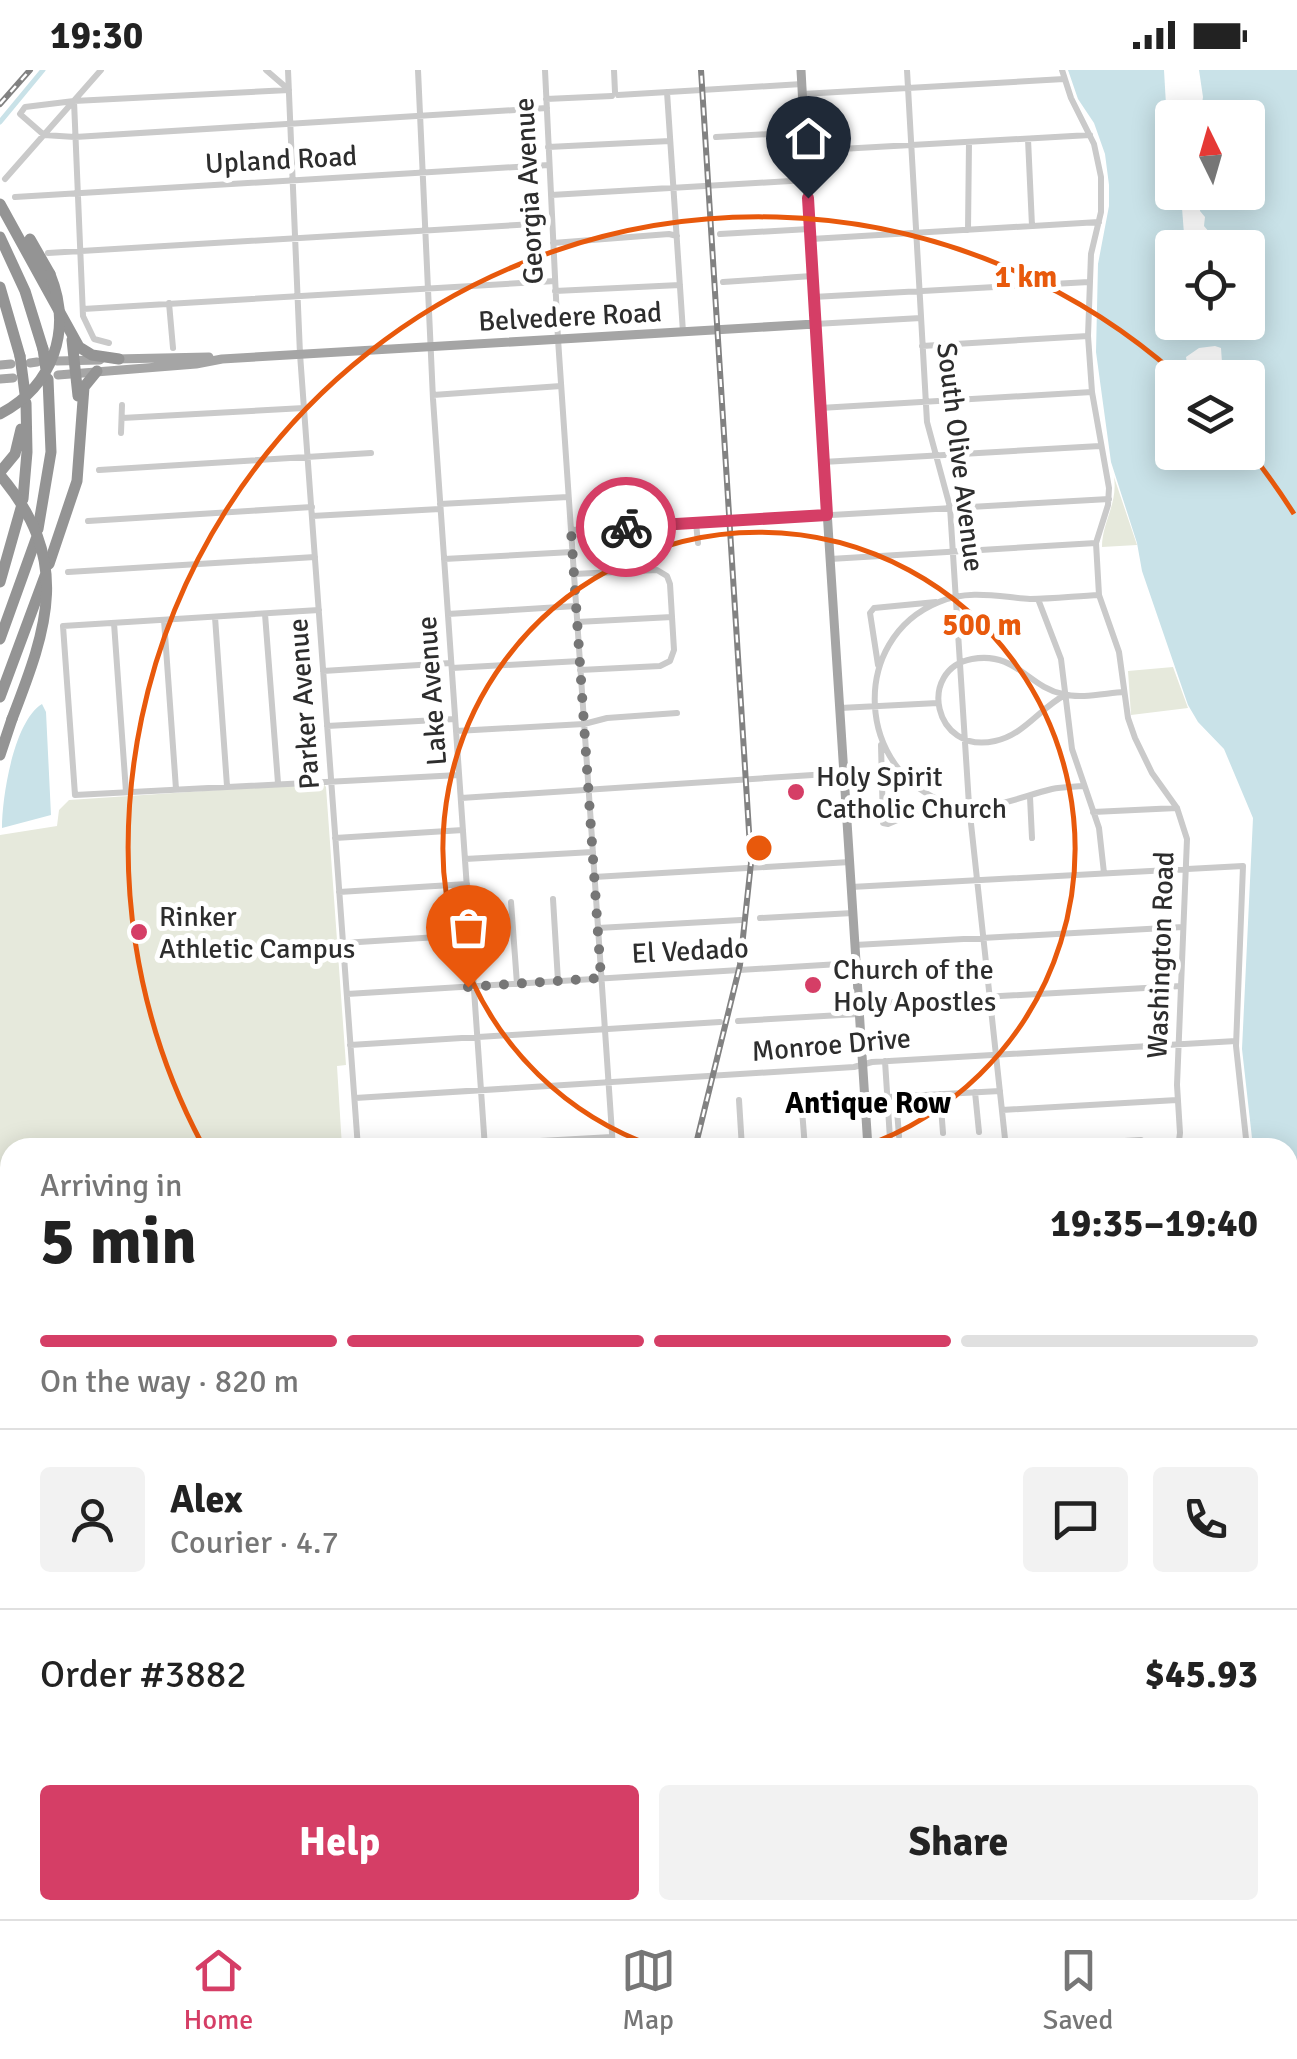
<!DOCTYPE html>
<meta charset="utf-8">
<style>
body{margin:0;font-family:Signika,sans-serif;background:#f2f2f2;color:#222;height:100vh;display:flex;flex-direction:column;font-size:38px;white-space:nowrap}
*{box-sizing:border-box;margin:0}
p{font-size:32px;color:#767676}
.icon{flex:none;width:55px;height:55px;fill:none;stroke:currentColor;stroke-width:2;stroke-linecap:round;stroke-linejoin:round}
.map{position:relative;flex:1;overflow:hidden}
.panel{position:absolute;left:0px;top:1068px;width:1298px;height:782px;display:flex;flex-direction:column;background:#fff;border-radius:30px 30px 0 0;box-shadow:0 5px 25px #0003}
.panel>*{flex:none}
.needle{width:65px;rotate:355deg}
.buttons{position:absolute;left:1155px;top:30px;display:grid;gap:20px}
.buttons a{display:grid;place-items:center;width:110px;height:110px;border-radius:10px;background:#fff;box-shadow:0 5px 25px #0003;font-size:50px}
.pin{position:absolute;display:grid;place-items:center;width:85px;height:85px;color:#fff;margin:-102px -42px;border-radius:50% 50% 50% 0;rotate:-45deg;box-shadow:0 0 10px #0007}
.pin .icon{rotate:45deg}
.courier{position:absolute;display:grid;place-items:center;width:100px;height:100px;margin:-50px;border:8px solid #d53e66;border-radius:50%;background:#fff;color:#222;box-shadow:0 2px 12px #0007}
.summary em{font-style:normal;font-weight:700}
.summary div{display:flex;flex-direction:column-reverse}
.summary{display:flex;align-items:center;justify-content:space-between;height:170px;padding:0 40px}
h1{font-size:65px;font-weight:700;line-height:75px}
.bar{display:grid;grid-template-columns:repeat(4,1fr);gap:15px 10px;align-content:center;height:120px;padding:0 40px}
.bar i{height:12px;border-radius:8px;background:#e0e0e0}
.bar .active{background:#d53e66}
.bar p{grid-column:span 4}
.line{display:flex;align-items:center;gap:25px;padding:0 40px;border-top:2px solid #e0e0e0}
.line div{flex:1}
.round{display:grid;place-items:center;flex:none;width:105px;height:105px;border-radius:10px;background:#f2f2f2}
.primary-button{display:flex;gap:20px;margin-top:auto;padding:20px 40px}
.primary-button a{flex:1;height:115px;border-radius:10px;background:#d53e66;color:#fff;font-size:40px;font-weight:700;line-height:115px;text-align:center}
.primary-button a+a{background:#f2f2f2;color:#222}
.status{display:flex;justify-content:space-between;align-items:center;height:70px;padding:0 50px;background:#fff;direction:ltr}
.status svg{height:28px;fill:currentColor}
.menu{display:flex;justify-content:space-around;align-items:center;height:140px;border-top:2px solid #e0e0e0;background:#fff;font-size:28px;color:#767676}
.menu a{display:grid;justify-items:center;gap:5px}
.menu .active{color:#d53e66}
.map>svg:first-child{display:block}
.green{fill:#e6e9dc}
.water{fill:#c9e2e8;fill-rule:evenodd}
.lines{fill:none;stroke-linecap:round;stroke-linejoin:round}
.canal{stroke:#c9e2e8;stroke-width:5}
.minor{stroke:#cacaca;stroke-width:6}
.major{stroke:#a5a5a5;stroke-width:9}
.highway{stroke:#949494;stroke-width:11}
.rail-casing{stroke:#828282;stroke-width:6}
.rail{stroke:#fff;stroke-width:2.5;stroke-dasharray:8;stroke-linecap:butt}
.highway-bridge{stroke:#949494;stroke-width:11}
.done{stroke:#767676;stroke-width:10;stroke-dasharray:0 18}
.route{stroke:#d53e66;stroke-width:12}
.ring{fill:none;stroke:#e8590c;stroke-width:5}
.poi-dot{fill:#d53e66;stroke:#fff;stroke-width:4}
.labels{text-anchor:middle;stroke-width:10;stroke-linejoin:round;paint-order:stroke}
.street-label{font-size:28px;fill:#2d2d2d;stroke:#fff}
.poi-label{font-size:28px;fill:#2d2d2d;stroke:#fff;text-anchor:start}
.neighbourhood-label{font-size:30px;font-weight:bold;fill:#000;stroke:#fff}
.centre{fill:#e8590c;stroke:#fff;stroke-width:5}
.ring-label{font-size:30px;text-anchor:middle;font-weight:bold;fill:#e8590c;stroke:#fff;stroke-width:10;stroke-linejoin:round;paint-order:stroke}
</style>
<div class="status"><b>19:30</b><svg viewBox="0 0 49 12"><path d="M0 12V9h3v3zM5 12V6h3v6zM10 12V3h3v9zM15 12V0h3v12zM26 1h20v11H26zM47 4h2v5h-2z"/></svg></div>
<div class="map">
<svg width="1297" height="1849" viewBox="0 0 1297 1849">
<rect width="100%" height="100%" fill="#fff"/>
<path class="green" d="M1114 407 1136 472 1137 475 1102 477C1102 452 1118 434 1114 407Z
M1173 597 1188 638 1131 645 1128 601Z
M323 713 326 717 346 995 337 996 342 1077 10 1078V1127H0V765L57 756 59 740 69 730Z
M10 1580V1840H177L178 1848 0 1849V1581Z"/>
<path class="water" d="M1068 0H1164L1166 35 1164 49 1172 56V122L1186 123 1181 125 1185 177 1172 178V252H1248V178L1207 175 1210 163 1204 156 1205 147 1200 141C1200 131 1198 126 1187 123L1248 122V48L1200 47 1203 27 1199 0H1297V1437L1288 1381V1078L1253 1077 1242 979 1253 748 1224 679 1198 652 1188 635 1142 501 1137 473 1111 392 1096 282 1098 194 1109 136V115L1105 84 1094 53 1078 29ZM1215 276 1221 278 1223 307 1248 308V382H1172V308L1195 307 1188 300 1186 287 1199 278Z
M42 634 46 642 51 745 2 758C2 726 14 651 42 634Z"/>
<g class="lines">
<path class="canal" d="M0 52 43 0"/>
<path class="minor" d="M266 0 288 19
M288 0 300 284 358 1078
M418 0 433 329 485 1078
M545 0 558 269 613 1078
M614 0 615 22
M907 0 927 352 950 437 969 735 1006 1078
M1062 0 1071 28 1094 74 1101 107V142L1091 184 1088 266 1092 322 1109 418 1108 435 1096 473 1099 525 1119 582 1128 648 1135 668 1152 703 1177 738 1187 769 1177 1015 1180 1063 1178 1078
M289 20 74 31 25 37 20 44 44 65 75 67 547 38
M667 22 683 262
M802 24 1064 9
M618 25 802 14
M546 29 612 26
M74 31 83 246 94 269 109 273
M716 67 804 62
M1028 69 1032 156
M548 77 670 71
M805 81 1090 65
M5 109 101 0
M551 125 807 110
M15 127 549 95
M968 160 969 72
M720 164 809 159
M811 169 1099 152
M553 173 669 164 677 166
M48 183 552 153
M723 212 812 206
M555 221 680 215
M813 227 1089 212
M169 233 173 278
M83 239 555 211
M815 254 921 248
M922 276 1088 266
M433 325 561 316
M820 338 1092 322
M122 348 304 338
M121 363 122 335
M823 392 1100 376
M99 400 371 383
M440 434 568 427
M312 446 440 439
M88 451 312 437
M696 453 698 473
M571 460 1109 429
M444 489 572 482
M830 489 1096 473
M68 502 315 487
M574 504 657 500 667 506 670 514 674 580 670 591 660 596 580 600
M1038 529 1061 589 1072 679 1099 758 1104 803
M319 540 63 556 75 725 459 705
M265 544 278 713
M448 544 576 536
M215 547 227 716
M164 550 176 719
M577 552 672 547
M114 553 126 722
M878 595 870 543 874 538 936 532
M452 598 580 591
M323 601 451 593
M1065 625C1040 638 1024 665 995 671 933 685 917 599 972 589 1016 581 1028 617 1063 624 1081 629 1106 623 1124 622
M840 638 938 633
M327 656 455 649
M456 661 584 654 607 648 677 643
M881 675 883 753 888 754 921 740 948 734
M1083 716C1073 717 1062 717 1052 719 1018 727 984 745 948 733 856 703 848 569 939 532 969 519 1000 527 1030 529 1053 529 1076 526 1099 525
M1030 727 1032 768
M461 728 844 703
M1093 742 1177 738
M335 768 463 760
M465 789 593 782
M594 807 850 792
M851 817 1243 796 1236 976 1247 1078
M339 822 467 814
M553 829 558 911
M511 832 517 914
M760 848 853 843
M598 858 741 850
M343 873 470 865
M855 875 1183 857
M347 924 856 893
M859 934 1181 916
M738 951 859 944
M350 975 720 952
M885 991 890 1069
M975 1022 979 1062
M940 1024 943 1063
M801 1027 805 1078
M888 1027 1000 1021
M896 1027 899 1066
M355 1028 854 997 872 992 1236 971
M739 1030 742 1078
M1002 1040 1177 1030
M485 1074 612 1067
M1006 1078 1141 1070
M0 1156 10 1155
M0 1194 10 1216
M1288 1424 1297 1456
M1288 1486 1297 1485
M1288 1537 1297 1536
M1288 1610H1297
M1288 1661 1297 1660
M1288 1719H1297
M1288 1771H1297
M1297 1777 1294 1805 1297 1824
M514 1840V1849
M610 1840 611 1849
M676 1840 677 1849
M722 1840 723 1849
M818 1840V1849
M1093 1840 1094 1849
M894 1845 985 1840
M257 1849 463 1840"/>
<path class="major" d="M801 0 815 254 868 1078
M115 289 209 287
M57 291 100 290
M30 293 37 292
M0 295 11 294
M58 305 196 294 222 289 815 254
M0 309 13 308
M1288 1254 1297 1253
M893 1840 894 1849"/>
<path class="highway" d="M0 134 79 277 92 285 119 289
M0 167 25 221 43 279
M30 169 50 204
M0 217 20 286
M72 270 78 326
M1 401 15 384 21 359
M23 429 27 382 26 333
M38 459 51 382 48 309
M49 494 77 411 84 317 97 301
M0 512 21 438
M0 569 36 469
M0 627 45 506
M0 685 12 649
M0 1246 10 1269
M0 1310 10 1311
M0 1325 10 1320
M0 1425 10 1393"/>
<defs>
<path id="rail" d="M0 34 30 0
M695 1078 740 895 751 793 701 0
M707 1840 708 1849"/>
</defs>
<use href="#rail" class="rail-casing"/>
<use href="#rail" class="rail"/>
<path class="highway-bridge" d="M43 279 46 300
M20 286 25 324
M0 344C53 316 73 260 50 204
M0 405C72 490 48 556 12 649"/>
</g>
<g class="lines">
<path class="done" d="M468 917 601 908 571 460 626 457"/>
<path class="route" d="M626 457 827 445 808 128"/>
</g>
<g class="ring">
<path d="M656 1077A316 316 0 1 1 862 1077"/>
<path d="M202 1074A631 631 0 0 1 1177 305M1249 381A631 631 0 0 1 1294 444"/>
</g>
<g class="poi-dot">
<circle cx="796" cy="722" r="10"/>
<circle cx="139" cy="862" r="10"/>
<circle cx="813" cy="915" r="10"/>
</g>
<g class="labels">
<g class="street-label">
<text transform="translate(281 89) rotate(-3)" y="10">Upland Road</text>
<text transform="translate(528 121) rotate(-93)" y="10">Georgia Avenue</text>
<text transform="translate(570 246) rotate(-3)" y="10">Belvedere Road</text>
<text transform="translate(961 387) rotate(83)" y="10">South Olive Avenue</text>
<text transform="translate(431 621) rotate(-94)" y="10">Lake Avenue</text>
<text transform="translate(303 634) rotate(-94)" y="10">Parker Avenue</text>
<text transform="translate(690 880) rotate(-3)" y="10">El Vedado</text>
<text transform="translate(1160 885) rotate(-88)" y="10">Washington Road</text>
<text transform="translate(831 974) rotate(-5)" y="10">Monroe Drive</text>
</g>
<g class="poi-label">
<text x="816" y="716">Holy Spirit<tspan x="816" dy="32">Catholic Church</tspan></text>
<text x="159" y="856">Rinker<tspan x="159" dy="32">Athletic Campus</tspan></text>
<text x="833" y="909">Church of the<tspan x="833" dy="32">Holy Apostles</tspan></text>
</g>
<g class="neighbourhood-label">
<text x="868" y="1043">Antique Row</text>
</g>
</g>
<circle cx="759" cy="778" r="15" class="centre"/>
<g class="ring-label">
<text x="1026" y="217">1 km</text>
<text x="982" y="565">500 m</text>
</g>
</svg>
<div class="buttons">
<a><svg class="needle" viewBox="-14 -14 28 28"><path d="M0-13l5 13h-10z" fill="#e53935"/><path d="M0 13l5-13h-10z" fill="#767676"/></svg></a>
<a><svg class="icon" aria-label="locate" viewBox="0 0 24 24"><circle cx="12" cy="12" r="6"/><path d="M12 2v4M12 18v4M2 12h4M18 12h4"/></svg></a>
<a><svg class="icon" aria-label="layers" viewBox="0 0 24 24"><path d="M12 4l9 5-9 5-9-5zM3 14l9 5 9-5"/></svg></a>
</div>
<div class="pin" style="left:468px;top:917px;background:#ea580c"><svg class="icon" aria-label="bag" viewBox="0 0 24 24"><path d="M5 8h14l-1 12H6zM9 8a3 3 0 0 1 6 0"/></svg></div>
<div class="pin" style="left:808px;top:128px;background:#1f2937"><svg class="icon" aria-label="home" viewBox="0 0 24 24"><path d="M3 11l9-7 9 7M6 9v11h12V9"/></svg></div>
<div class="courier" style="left:626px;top:457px"><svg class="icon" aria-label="bike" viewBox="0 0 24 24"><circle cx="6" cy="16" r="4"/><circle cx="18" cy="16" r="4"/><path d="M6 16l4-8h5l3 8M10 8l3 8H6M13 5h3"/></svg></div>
<section class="panel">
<div class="summary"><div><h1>5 min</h1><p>Arriving in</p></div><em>19:35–19:40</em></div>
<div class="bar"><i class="active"></i><i class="active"></i><i class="active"></i><i></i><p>On the way · 820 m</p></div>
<div class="line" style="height:180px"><a class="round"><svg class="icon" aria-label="person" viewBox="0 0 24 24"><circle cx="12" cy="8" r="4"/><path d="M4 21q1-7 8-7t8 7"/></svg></a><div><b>Alex</b><p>Courier · 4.7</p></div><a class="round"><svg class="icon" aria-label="chat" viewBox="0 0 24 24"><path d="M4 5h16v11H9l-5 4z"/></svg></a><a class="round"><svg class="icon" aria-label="phone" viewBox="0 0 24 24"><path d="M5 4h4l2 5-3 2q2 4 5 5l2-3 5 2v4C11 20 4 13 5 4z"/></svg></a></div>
<div class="line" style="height:130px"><div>Order #3882</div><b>$45.93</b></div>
<div class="primary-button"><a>Help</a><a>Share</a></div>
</section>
</div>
<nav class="menu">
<a class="active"><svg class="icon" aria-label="home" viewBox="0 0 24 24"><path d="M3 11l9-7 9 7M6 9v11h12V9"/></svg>Home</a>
<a><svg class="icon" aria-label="map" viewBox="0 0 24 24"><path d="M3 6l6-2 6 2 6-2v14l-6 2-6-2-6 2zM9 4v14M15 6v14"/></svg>Map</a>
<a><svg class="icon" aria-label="saved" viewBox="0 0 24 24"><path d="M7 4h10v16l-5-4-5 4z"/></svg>Saved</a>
</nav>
